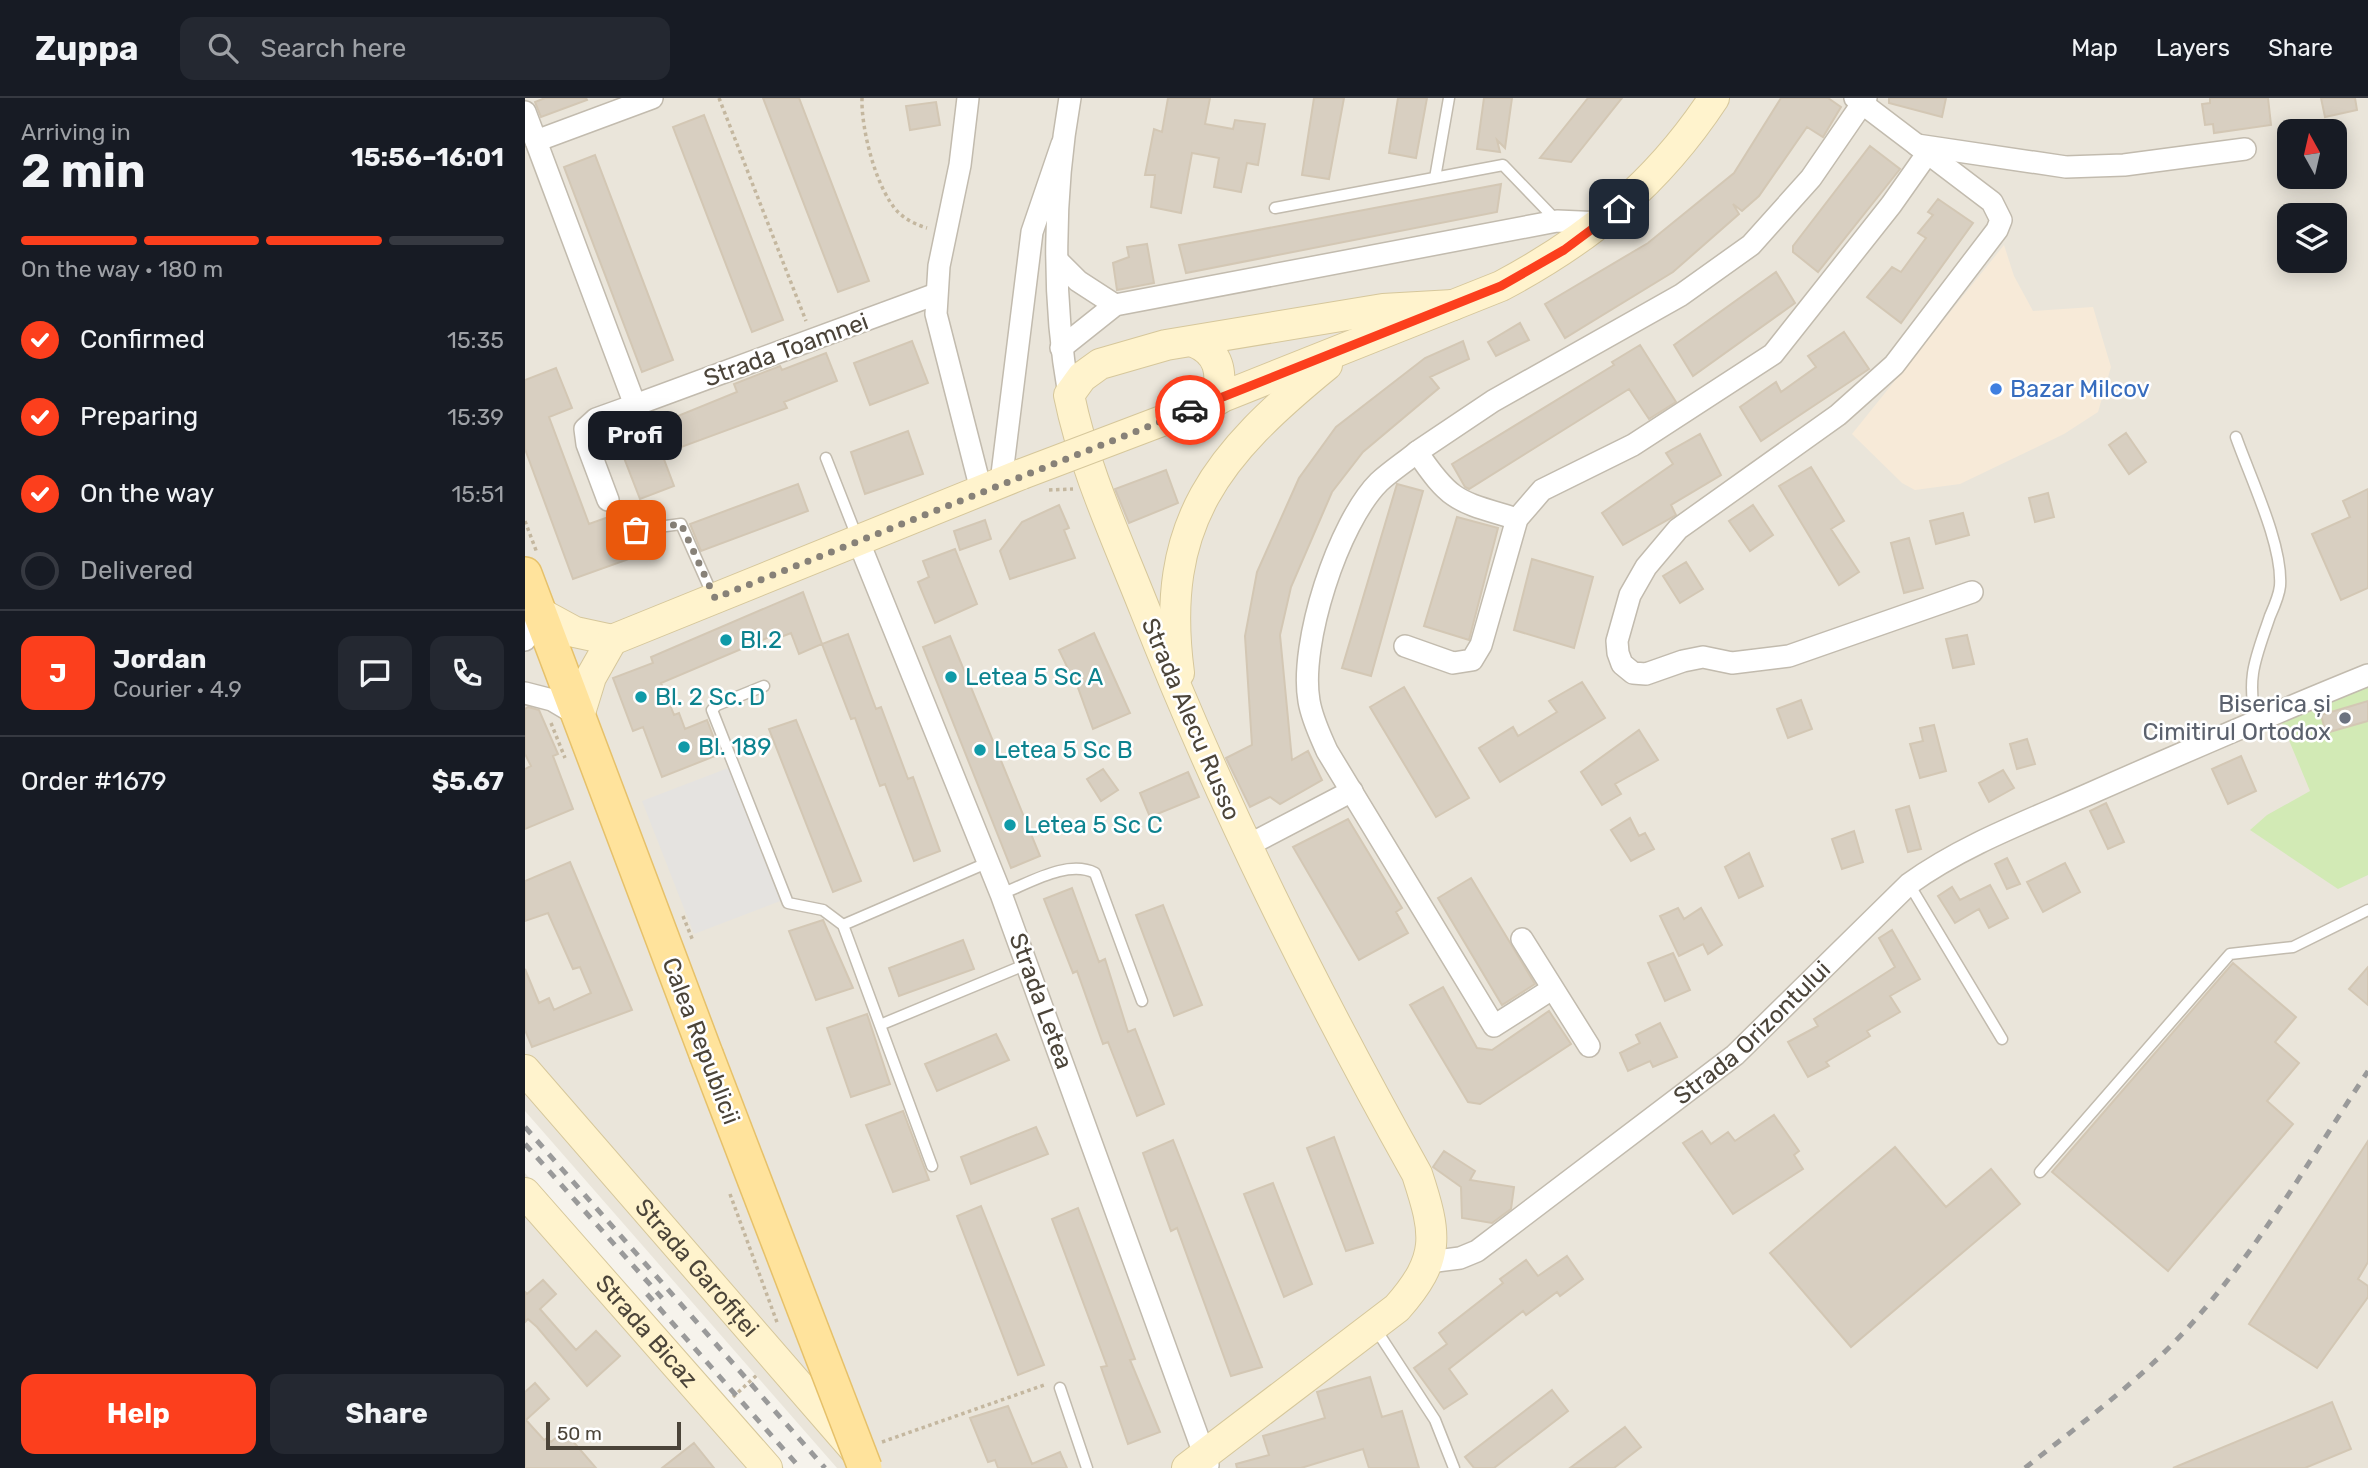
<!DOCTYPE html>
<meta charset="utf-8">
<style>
body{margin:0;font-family:Rubik,sans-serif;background:#242831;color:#f1f3f6;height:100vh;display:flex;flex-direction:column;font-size:26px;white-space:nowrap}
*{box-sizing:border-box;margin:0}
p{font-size:23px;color:#9ea1a6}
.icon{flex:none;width:38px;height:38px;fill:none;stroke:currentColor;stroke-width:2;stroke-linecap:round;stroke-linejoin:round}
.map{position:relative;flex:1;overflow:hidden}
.sheet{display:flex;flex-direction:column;background:#171b24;width:525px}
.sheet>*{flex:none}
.needle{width:46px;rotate:352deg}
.fabs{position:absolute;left:1752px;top:21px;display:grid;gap:14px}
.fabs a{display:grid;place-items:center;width:70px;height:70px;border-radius:14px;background:#171b24;box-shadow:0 4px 18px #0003;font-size:35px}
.scale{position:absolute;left:21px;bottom:18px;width:135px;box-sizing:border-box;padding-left:7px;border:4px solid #4b4439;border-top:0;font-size:19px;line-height:24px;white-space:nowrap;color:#4b4439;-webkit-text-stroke:5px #fff;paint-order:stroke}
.pin{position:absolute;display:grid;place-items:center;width:60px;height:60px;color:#fff;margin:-30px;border-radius:14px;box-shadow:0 4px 10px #0006}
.courier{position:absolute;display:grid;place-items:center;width:70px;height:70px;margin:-35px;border:5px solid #fc3f1d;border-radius:50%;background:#fff;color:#222;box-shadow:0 2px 9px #0007}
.bubble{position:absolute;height:49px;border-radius:14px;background:#171b24;box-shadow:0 4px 18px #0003;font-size:23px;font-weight:700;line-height:49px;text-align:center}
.headline em{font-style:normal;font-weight:700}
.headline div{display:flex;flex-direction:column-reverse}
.headline{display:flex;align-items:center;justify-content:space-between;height:119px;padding:0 21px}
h1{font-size:46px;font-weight:700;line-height:52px}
.bar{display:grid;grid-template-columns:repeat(4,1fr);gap:10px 7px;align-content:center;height:84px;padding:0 21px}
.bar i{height:9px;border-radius:5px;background:#363941}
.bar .active{background:#fc3f1d}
.bar p{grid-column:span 4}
.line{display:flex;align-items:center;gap:18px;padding:0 21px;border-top:2px solid #363941}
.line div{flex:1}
.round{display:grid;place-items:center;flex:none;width:74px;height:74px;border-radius:14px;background:#242831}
ol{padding:0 21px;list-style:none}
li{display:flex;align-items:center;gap:21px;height:77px}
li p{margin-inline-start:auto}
li .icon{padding:7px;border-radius:50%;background:#fc3f1d;color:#fff;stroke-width:4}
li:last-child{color:#9ea1a6}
li i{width:38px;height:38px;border:4px solid #363941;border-radius:50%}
.action{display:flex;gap:14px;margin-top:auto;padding:14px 21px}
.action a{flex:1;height:80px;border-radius:14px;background:#fc3f1d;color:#fff;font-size:28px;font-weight:700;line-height:80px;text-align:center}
.action a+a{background:#242831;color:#f1f3f6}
header{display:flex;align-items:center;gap:42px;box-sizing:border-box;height:98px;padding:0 35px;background:#171b24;border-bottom:2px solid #363941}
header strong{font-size:33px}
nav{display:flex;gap:38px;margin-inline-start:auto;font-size:24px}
.search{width:490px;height:63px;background:#242831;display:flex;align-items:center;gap:18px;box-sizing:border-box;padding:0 24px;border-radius:14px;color:#9ea1a6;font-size:26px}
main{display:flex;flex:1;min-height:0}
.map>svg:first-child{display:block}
.residential{fill:#eae5da;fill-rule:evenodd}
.commercial{fill:#f7ead8}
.green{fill:#d2eab5}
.parking{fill:#e5e3e0}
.building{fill:#d8cfc1;stroke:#d3c7b4;stroke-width:2}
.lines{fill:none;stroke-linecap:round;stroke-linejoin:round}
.lane-casing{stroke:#c2bbae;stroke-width:13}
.street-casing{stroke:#c2bbae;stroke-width:24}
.secondary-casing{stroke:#d6c79b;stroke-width:32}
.primary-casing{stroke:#e6c16a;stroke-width:36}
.path{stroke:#c4b79f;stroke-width:3.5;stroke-dasharray:3.5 3.5;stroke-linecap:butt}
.lane{stroke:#fff;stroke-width:10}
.street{stroke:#fff;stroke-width:21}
.secondary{stroke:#fff3cd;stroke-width:30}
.primary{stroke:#ffe39c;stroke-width:33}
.rail{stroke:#9a9a9a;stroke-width:5;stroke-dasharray:9 9;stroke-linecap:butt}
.secondary-bridge-casing{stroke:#d6c79b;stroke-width:32;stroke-linecap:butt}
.primary-bridge-casing{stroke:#e6c16a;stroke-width:36;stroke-linecap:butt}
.secondary-bridge{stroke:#fff3cd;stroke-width:30}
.primary-bridge{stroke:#ffe39c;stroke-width:33}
.done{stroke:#878178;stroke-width:7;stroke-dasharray:0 12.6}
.route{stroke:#fc3f1d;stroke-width:9}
.shop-dot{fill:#3f7fe0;stroke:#fff;stroke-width:2.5}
.culture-dot{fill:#0f9aa8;stroke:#fff;stroke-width:2.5}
.worship-dot{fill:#6b7280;stroke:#fff;stroke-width:2.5}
.labels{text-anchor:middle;stroke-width:5;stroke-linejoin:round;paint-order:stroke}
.street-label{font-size:24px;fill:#4b4439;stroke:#fff}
.shop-label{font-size:24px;fill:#366cbe;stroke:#fff;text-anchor:start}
.culture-label{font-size:24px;fill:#0d838f;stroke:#fff;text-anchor:start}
.worship-label{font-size:24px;fill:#5b616d;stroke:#fff;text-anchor:end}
</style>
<header>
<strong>Zuppa</strong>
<div class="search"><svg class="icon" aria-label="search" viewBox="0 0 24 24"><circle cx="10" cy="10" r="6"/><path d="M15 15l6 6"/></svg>Search here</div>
<nav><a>Map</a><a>Layers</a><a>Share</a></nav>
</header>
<main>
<section class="sheet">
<div class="headline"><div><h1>2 min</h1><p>Arriving in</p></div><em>15:56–16:01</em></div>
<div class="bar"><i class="active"></i><i class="active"></i><i class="active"></i><i></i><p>On the way · 180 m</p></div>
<ol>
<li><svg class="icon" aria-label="check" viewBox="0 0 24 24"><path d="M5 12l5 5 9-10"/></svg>Confirmed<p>15:35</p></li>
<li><svg class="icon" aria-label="check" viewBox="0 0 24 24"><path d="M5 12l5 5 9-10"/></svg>Preparing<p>15:39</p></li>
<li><svg class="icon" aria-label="check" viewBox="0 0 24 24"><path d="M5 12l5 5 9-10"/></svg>On the way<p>15:51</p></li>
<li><i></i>Delivered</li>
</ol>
<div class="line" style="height:126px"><b class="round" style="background:#fc3f1d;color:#fff">J</b><div><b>Jordan</b><p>Courier · 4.9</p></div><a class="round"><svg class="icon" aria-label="chat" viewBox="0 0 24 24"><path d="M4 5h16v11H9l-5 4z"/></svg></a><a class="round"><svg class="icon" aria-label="phone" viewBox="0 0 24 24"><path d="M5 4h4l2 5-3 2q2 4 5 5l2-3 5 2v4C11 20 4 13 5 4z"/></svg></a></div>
<div class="line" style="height:91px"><div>Order #1679</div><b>$5.67</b></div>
<div class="action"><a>Help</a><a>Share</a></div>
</section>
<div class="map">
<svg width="1843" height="1370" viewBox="0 0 1843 1370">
<rect width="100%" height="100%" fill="#f6f3ec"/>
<path class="residential" d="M0 0H1843V1370H312L0 1013ZM1764 33H1810V79H1764ZM1764 117H1810V163H1764Z
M0 1075 259 1370H0Z"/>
<path class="commercial" d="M1479 147 1489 178 1508 213 1568 209 1586 269 1573 314 1539 336 1435 386 1390 392 1377 385 1327 336Z"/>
<path class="green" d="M1843 584V777L1813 791 1725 732 1742 717 1785 693 1754 618Z"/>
<path class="parking" d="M211 667 263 800 169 836 117 703Z"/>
<path class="building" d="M20 0H61L62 2 16 19 10 4Z
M238 0H274L344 183 313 194Z
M643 0H685L680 26 708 31 710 22 740 26 733 67 722 65 716 94 689 89 694 60 667 55 656 115 626 109 630 77H620L629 31 637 34Z
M789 0H819L804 81 777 77Z
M873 0H902L891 60 864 55Z
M959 0H987L980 50 972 42 975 54 952 51Z
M1063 0H1097L1046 64 1015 60Z
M1256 0H1303L1316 9 1298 39 1282 29 1234 98 1217 113 1208 106 1214 116 1148 174 1040 240 1020 206 1123 145 1209 75Z
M1364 0H1421L1417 19 1364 5Z
M1685 0H1743L1746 27 1689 35 1688 26 1680 27 1677 6 1685 5Z
M1796 0H1830L1832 12 1800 19Z
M411 4 415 27 385 32 381 8Z
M179 17 258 222 227 234 148 29Z
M1345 48 1375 71 1293 174 1268 154V148Z
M70 57 148 262 117 274 39 69Z
M976 86 972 114 661 175 654 147Z
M1413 101 1448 125 1376 225 1342 199 1367 169 1376 174 1401 140 1393 135 1408 117 1403 114Z
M622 146 629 185 592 192 588 165 604 159 602 149Z
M1251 174 1270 205 1168 278 1149 247Z
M995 225 1004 242 971 258 963 244Z
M1319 234 1344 271 1236 343 1215 309 1251 284 1256 294 1291 269 1283 258Z
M387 243 403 285 345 307 329 265Z
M938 243 944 261 905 279 914 290 838 354 807 394 766 489 755 537 767 662 783 653 797 682 755 706 745 699 725 709 701 660 727 647 720 538 732 474 774 380 811 329 900 260Z
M1115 247 1151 304 1124 321 1104 291 944 391 940 389 927 366 1089 267 1087 264Z
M301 255 312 283 259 304 262 310 137 356 149 388 115 401 87 329 122 317 126 329 212 294 209 286 255 268 257 272Z
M31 270 47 310 24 319 64 426 89 417 104 461 48 481 0 351V282Z
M383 333 398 376 340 396 326 354Z
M1601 335 1621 364 1604 376 1584 347Z
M1175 336 1196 377 1146 407 1151 417 1098 447 1077 415 1148 366 1141 355Z
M1286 369 1319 423 1306 431 1334 474 1314 487 1254 388Z
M641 372 653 405 604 425 590 391Z
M273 386 283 413 176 453 165 426Z
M872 386 898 393 846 578 817 570Z
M1843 391V490L1816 502 1787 436 1825 419 1818 403Z
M1523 395 1529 419 1510 424 1504 400Z
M534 407 544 430 539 432 550 460 485 481 475 453 497 424Z
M1228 407 1248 437 1225 453 1204 423Z
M1438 415 1444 437 1411 446 1405 423Z
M932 419 973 430 944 542 899 528Z
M460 422 466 441 435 452 429 433Z
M1384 440 1398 490 1379 495 1366 445Z
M430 451 452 506 410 525 393 484 404 479 398 463Z
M1007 461 1068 479 1049 550 989 532Z
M1161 464 1178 491 1155 505 1138 478Z
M278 494 297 546 274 556 266 535 256 539 254 535 136 585 149 617 154 615 160 631 182 622 195 656 137 679 118 629 108 633 88 580 128 565 126 559Z
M569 535 605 615 568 631 548 576 546 577 534 552Z
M323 536 351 611 356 609 383 681 388 679 415 753 389 763 360 686 355 688 330 620 326 621 297 546Z
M1442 537 1449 566 1428 570 1421 541Z
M425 538 515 758 486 770 398 549Z
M1057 584 1080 620 975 684 954 650 988 629 993 638 1032 614 1024 603Z
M879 589 944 700 911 719 845 609Z
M1276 602 1287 631 1263 640 1252 611Z
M1843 603V623L1801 635 1796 617Z
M3 609 14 612 33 656 28 658 48 711 0 731V671L6 668 0 656V611Z
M271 622 336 783 308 794 244 631Z
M1409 627 1421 673 1395 680 1385 646 1398 643 1395 630Z
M1114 632 1133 662 1090 686 1096 696 1077 707 1056 674Z
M1502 641 1510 666 1492 671 1485 646Z
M1716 658 1731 693 1703 706 1687 671Z
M578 671 593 692 576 703 562 681Z
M1478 672 1489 690 1464 704 1454 685Z
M663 674 674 699 625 719 615 695Z
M1581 705 1599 744 1583 751 1565 713Z
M1384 708 1396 751 1383 754 1371 712Z
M1105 720 1114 738 1120 735 1129 751 1106 763 1086 732Z
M823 721 877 810 871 814 883 835 834 862 768 749Z
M1329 733 1338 764 1317 771 1307 741Z
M1224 755 1238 788 1214 800 1200 769Z
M1482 760 1495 786 1482 791 1470 766Z
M45 764 107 912 7 949 0 932V871L14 905 24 900 29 912 66 895 55 869 48 871 23 815 0 823V783Z
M1540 765 1555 794 1518 814 1502 784Z
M946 780 1010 886 977 907 913 800Z
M1465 787 1483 820 1464 830 1454 811 1430 825 1413 798 1427 789 1435 802Z
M547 790 574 864 580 861 603 934 610 931 639 1006 612 1018 583 944 578 946 552 873 548 875 519 801Z
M638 807 677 907 649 918 611 817Z
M1153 810 1159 821 1176 810 1197 847 1183 856 1178 846 1154 858 1135 818Z
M298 822 328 890 291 902 264 833Z
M1367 832 1395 881 1365 898 1375 914 1342 933 1345 938 1301 964 1304 968 1283 979 1263 944 1293 928 1289 921 1370 869 1354 840Z
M438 842 449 871 374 898 364 870Z
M1148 855 1165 892 1140 903 1123 865Z
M1708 865 1771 919 1750 944 1774 965 1742 1003 1768 1026 1643 1173 1527 1074Z
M1843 869V907L1824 891Z
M918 889 952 950 967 952 1024 913 1046 946 955 1006 943 1004 885 907Z
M342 916 365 986 326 999 302 930Z
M1135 925 1152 959 1128 969 1125 963 1103 973 1095 955 1115 945 1111 937Z
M471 936 484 962 412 993 400 966Z
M378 1013 404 1082 368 1094 341 1027Z
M1249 1017 1274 1053 1269 1057 1278 1071 1208 1116 1158 1045 1177 1033 1186 1046 1203 1034 1210 1043Z
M511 1029 523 1056 446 1086 436 1059Z
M809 1039 848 1145 821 1153 782 1050Z
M648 1042 737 1269 706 1278 652 1130 646 1133 618 1055Z
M1843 1043V1164L1833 1181 1843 1188V1199L1792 1270 1724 1226Z
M1370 1049 1421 1109 1466 1071 1495 1106 1326 1249 1245 1155Z
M919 1053 950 1073 945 1082 989 1089 986 1111 967 1125 937 1120 936 1089 908 1069Z
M748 1085 787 1186 759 1199 719 1096Z
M456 1108 519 1267 493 1277 432 1118Z
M553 1110 610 1261 605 1262 635 1334 603 1346 576 1269 582 1268 527 1121Z
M1042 1158 1058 1181 1035 1198 1032 1194 1001 1217 998 1213 924 1271 942 1296 919 1311 889 1270 922 1246 914 1235 978 1185 975 1181 1001 1162 1013 1178Z
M18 1182 31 1196 15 1211 51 1252 71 1233 95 1258 62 1288 12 1229 3 1221 0 1224V1194L2 1196Z
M845 1279 857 1319 877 1313 894 1370H844L838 1351 776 1370H712L711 1366 744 1357 738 1338 800 1320 792 1294Z
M10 1285 24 1301 1 1322 19 1342 22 1340 26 1344 39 1333 71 1370H0V1294Z
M1027 1292 1043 1313 969 1370H949L940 1359Z
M1807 1304 1826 1351 1780 1370H1648Z
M483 1308 507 1366 535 1354 542 1370H473L470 1362 463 1364 445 1320Z
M1100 1329 1116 1349 1089 1370H1045Z
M169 1345 189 1370H137Z"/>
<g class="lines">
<defs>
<path id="lane" d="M910 80 924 0
M750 110 978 67 1032 123
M1711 339C1725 379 1758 447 1755 488 1754 498 1749 509 1745 518 1731 560 1721 578 1731 622
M301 360 332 439
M111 432 156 426 188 498
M239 588 192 607 187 612 263 805 298 812 318 827
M1384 786 1477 941
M476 796C503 786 542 761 570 775L617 903
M355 927 502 866
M407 1068 318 827 464 764
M1515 1074 1705 856 1768 849 1843 812
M850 1230 910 1322 929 1370
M535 1290 562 1370"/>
<g id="street">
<path d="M443 0 435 67 414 168 411 216 456 392"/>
<path d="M1330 0 1467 104 1476 122 1472 132 1369 267 1313 317 1153 431 1121 469 1105 497 1092 543 1093 555 1097 566 1108 575 1121 576 1158 563 1178 559 1207 565 1264 558 1447 494"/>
<path d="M0 14 110 307 411 196"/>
<path d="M11 43 127 0"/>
<path d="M1392 47 1541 69 1599 67 1720 51"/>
<path d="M533 163 553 183 590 207"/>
<path d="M536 250 590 207 1032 123 1078 125"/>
<path d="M544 297C527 202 528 95 545 0"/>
<path d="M892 354C880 364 866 373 854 384 813 425 774 546 784 603 787 621 795 637 802 653L969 928 1027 891"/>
<path d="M476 384 507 134 537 46"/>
<path d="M83 402 62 346 60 331 71 321 110 307"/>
<path d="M992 421C934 403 927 406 892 354L968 303 1156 197 1226 147 1286 80 1341 0"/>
<path d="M333 442 476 796 683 1367"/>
<path d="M0 542 15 515"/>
<path d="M880 548 928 565 947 562 956 547 992 421 1017 392 1108 347 1248 256 1366 107 1402 56"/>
<path d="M0 595 27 602 54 618"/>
<path d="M720 749 827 693"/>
<path d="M997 841 1064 948"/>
<path id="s1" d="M904 1164 935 1160 952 1153 1210 957 1384 786C1438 747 1503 723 1564 696 1657 655 1749 615 1843 577"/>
</g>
<g id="secondary">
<path d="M669 244C696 255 696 275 694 301"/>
<path d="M642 321 976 188C1066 140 1133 85 1189 0"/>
<path d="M15 515 50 534 87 542 497 376"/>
<path d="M654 575C634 424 693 356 802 267"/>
<path d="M54 618 66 579 87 542"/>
<path id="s2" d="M0 972 330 1352"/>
<path id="s3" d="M0 1095 242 1370"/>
<path d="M662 1370 872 1210C916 1160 912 1137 892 1076 788 890 698 710 620 512 592 441 559 371 544 297L557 279 575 266 641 247 858 211 928 207"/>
</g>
<path id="primary" d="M0 476 181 956"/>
</defs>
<use href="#lane" class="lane-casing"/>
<use href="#street" class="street-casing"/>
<use href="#secondary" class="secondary-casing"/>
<use href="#primary" class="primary-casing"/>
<path class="path" d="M194 0 281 223
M337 0C336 31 351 91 373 114 381 122 392 127 402 130
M524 392 548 391
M0 423 12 455
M26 625 40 660
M158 818 168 843
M205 1096 253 1227
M208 1299 233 1276
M357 1344 522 1286"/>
<use href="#lane" class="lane"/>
<use href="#street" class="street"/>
<use href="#secondary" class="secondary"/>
<use href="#primary" class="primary"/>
<path class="rail" d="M0 1029 300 1370
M0 1046 137 1200
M122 1196 275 1370
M1500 1370C1558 1324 1620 1279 1669 1223 1736 1147 1787 1058 1843 973"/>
<defs>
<path id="secondary-bridge" d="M497 376 642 321"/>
<path id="primary-bridge" d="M181 956 340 1370"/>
</defs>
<use href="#secondary-bridge" class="secondary-bridge-casing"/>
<use href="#primary-bridge" class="primary-bridge-casing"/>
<use href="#secondary-bridge" class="secondary-bridge"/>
<use href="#primary-bridge" class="primary-bridge"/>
</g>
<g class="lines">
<path class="done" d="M111 432 156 426 190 500 665 312"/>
<path class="route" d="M665 312 976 188 1039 152 1094 111"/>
</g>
<circle class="shop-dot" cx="1471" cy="291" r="7"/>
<g class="culture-dot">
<circle cx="201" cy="542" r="7"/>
<circle cx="426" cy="579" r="7"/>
<circle cx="116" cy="599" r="7"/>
<circle cx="159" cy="649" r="7"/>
<circle cx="455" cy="652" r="7"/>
<circle cx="485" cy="727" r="7"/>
</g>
<circle class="worship-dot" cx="1820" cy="620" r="7"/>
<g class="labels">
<g class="street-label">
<text transform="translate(261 252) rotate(-20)" y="8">Strada Toamnei</text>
<text transform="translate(666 621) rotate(67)" y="8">Strada Alecu Russo</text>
<text transform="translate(516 903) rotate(70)" y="8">Strada Letea</text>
<text dy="8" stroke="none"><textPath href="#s1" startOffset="401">Strada Orizontului</textPath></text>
<text transform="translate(176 943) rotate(69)" y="8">Calea Republicii</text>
<text dy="8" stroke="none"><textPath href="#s2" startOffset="262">Strada Garofiței</textPath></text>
<text dy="8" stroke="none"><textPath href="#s3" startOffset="184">Strada Bicaz</textPath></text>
</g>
<g class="shop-label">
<text x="1485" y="299">Bazar Milcov</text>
</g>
<g class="culture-label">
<text x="215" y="550">Bl.2</text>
<text x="440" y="587">Letea 5 Sc A</text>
<text x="130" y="607">Bl. 2 Sc. D</text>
<text x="173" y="657">Bl. 189</text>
<text x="469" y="660">Letea 5 Sc B</text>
<text x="499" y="735">Letea 5 Sc C</text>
</g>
<g class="worship-label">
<text x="1806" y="614">Biserica și<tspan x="1806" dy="28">Cimitirul Ortodox</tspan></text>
</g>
</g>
</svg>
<div class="fabs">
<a><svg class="needle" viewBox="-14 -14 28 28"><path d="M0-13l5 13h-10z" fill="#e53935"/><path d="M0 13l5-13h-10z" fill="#9ea1a6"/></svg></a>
<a><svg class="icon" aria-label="layers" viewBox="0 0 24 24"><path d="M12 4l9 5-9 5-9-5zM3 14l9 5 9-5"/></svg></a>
</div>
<div class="scale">50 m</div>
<div class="pin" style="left:111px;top:432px;background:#ea580c"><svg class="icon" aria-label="bag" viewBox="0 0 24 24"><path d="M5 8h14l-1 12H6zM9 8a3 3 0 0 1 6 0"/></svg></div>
<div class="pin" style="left:1094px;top:111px;background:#1f2937"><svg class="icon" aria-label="home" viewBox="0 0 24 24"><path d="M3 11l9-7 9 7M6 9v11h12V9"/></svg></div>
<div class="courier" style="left:665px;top:312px"><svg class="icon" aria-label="car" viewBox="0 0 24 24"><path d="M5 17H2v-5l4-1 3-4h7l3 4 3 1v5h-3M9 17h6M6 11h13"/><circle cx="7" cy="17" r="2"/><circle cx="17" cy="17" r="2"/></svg></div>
<div class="bubble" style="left:63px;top:313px;width:94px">Profi</div>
</div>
</main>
